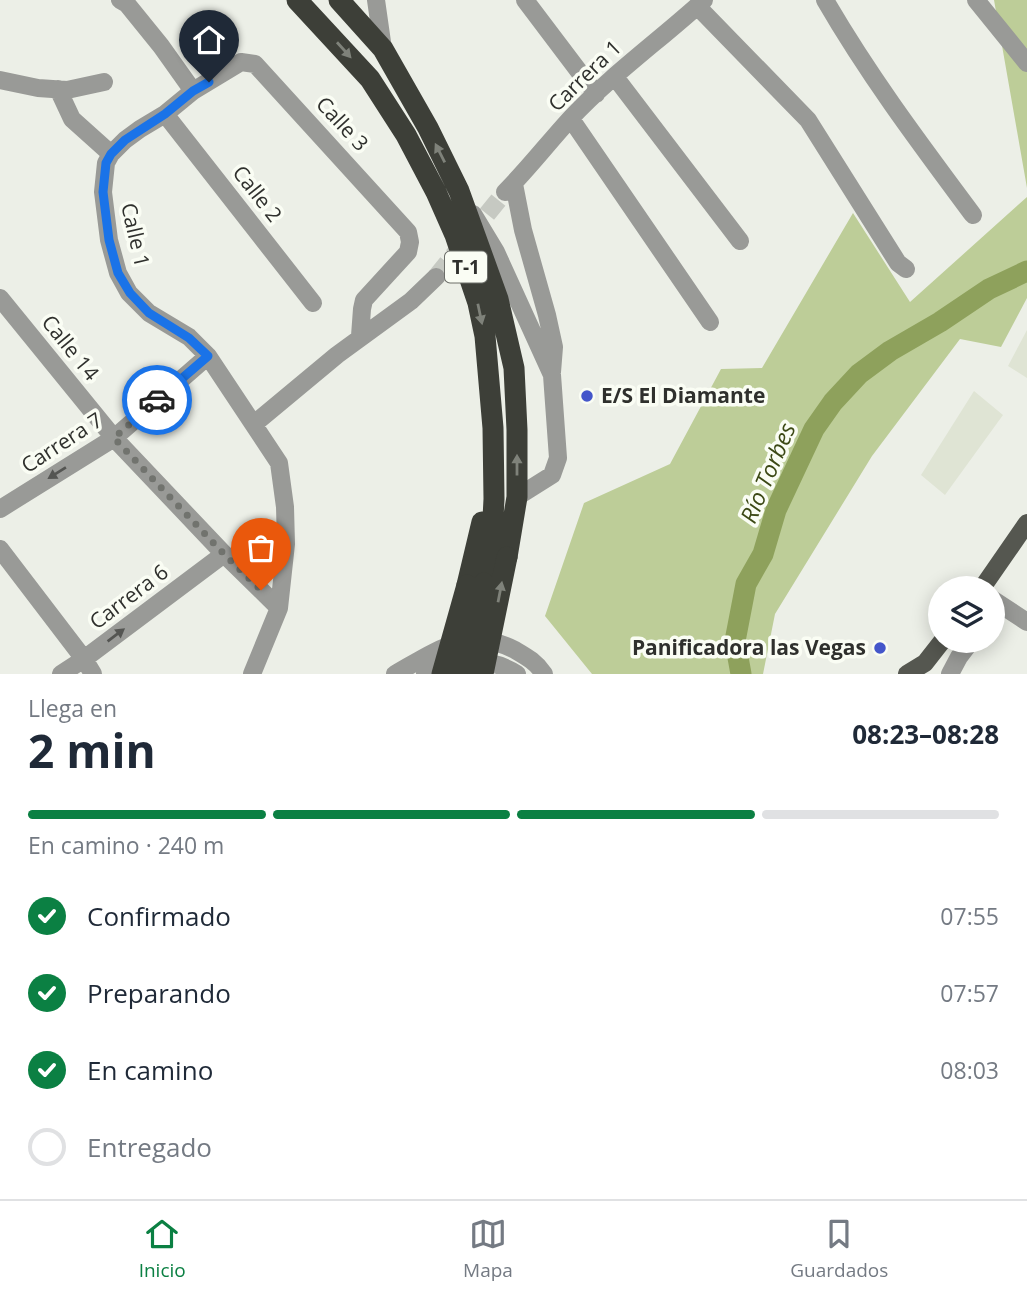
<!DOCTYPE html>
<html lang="es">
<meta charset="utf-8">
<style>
body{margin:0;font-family:"Open Sans",sans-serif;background:#f2f2f3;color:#1f2937;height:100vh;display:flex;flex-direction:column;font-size:26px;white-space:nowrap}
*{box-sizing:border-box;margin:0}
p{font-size:23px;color:#747a83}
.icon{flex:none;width:38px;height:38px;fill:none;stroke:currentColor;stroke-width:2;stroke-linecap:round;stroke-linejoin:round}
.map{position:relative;height:674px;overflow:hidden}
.panel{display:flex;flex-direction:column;background:#fff;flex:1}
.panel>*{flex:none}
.fabs{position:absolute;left:928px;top:576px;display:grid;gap:14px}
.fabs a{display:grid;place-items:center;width:77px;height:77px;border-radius:50%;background:#fff;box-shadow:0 4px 18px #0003;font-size:35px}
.pin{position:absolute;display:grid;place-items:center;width:60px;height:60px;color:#fff;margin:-72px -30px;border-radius:50% 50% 50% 0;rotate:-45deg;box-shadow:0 0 7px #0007}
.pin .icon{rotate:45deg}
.courier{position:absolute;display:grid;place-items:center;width:70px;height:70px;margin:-35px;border:5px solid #1a73e8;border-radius:50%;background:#fff;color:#222;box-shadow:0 2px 9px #0007}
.summary em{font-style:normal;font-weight:700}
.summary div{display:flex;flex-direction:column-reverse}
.summary{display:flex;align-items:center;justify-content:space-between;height:119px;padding:0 28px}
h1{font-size:46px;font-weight:700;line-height:52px}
.bar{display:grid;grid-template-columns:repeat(4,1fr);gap:10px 7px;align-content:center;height:84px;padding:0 28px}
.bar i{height:9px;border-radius:5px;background:#e0e1e3}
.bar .current{background:#0b8043}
.bar p{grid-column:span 4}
ol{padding:0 28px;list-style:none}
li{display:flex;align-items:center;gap:21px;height:77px}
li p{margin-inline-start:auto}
li .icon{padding:7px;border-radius:50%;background:#0b8043;color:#fff;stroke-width:4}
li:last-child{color:#747a83}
li i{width:38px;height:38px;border:4px solid #e0e1e3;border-radius:50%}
.dock{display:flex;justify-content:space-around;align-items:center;height:98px;border-top:2px solid #e0e1e3;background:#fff;font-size:19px;color:#747a83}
.dock a{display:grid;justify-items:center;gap:4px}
.dock .current{color:#0b8043}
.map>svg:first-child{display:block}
.built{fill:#dfe4d4}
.green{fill:#bdcd98}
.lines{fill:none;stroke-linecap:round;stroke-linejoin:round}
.river{stroke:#8ea15c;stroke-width:21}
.minor-tunnel{stroke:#c6c9c2;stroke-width:18;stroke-dasharray:18 9;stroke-linecap:butt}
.minor{stroke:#999a97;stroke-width:18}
.major{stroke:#555750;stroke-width:18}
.highway{stroke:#3d3f38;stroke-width:21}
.highway-bridge{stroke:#3d3f38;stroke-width:21}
.oneway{fill:#7f827a}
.oneway2{fill:#545552}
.done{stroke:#71736e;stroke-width:7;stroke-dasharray:0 12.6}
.route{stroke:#1a73e8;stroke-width:9}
.poi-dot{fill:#4456ca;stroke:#fafdf4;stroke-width:2.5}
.labels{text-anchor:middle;stroke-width:7;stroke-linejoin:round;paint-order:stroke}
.shield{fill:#fafdf4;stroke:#6c6e69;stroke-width:2}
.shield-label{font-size:19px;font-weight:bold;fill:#2f302d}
.street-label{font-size:21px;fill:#2f302d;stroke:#fafdf4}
.poi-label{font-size:21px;font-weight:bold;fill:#2f302d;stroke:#fafdf4;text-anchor:start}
.water-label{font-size:23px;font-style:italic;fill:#3c4915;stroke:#fafdf4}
</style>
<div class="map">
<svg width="1027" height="674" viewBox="0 0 1027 674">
<rect width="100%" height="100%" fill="#ecefe7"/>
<path class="built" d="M1027 330V378L1008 366Z
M974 391 1003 415 945 495 921 475Z"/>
<path class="green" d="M994 0H1027V188Z
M1027 197V298L1001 347 960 339 872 456 775 614 763 674H592L545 616 584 503 670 464 721 369 762 368 853 213 910 302Z"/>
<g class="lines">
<path class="river" d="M741 674 735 641 746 584 763 554 776 510 814 429 833 402 859 374 890 351 940 322 989 289 1027 271"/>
<path class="minor-tunnel" d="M436 277 505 192"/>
<path class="minor" d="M120 0 127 4 161 46 193 91
M376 0 383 49
M525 0 596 94
M825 0C869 76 921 145 973 215
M976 0 1027 63
M697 6 808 120 898 263 906 269
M615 77 740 241
M0 80 38 88 67 90 104 82
M58 89 72 119 111 154
M165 114 313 303
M571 119 710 322
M514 184 523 230 547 315 554 347 552 372
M505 192C528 169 548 143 570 119 611 75 660 40 704 0
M473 214 496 252 552 375 558 458 552 475 517 497
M0 298 114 438 224 554 279 608
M254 424 337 355 411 301 436 277
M0 509 114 438 208 356
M0 549 84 659 93 674
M992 599 1027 622
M61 674 84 659 224 554
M252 674 279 608 286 544 285 507 279 463 208 356 189 337 149 313 129 293 118 273 109 240 103 192 106 163 111 154 125 140 140 129 165 114 193 91 241 62 255 64 408 232 410 242 408 252 364 300 362 309 360 336
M395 674C436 651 468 626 515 650 527 657 536 662 544 674
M425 674C456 659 487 655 517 674
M950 674 959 657 972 640"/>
<path class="major" d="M982 588 1027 523
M907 674 925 663 943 640"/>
<path class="highway" d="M297 0 370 79 406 135 436 192 455 235 478 303 485 336 493 428 494 499 492 537 484 583
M339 0 383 49 428 128 459 191 498 299 514 368 517 430V497L507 557
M467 585 482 522"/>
<path class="highway-bridge" d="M442 674 467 585
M462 674 484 583
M483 674 507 557"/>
</g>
<defs><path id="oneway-solid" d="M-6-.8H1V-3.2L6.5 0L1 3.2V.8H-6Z" transform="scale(1.75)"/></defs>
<g class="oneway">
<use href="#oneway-solid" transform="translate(344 50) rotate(48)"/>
<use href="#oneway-solid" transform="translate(440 153) rotate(-117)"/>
<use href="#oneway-solid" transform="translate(480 314) rotate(78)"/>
<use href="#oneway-solid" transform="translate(517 465) rotate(-90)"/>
<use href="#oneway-solid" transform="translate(500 592) rotate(-79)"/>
</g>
<g class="oneway2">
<use href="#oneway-solid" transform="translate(57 473) rotate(148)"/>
<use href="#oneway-solid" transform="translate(116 635) rotate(-37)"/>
</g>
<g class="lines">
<path class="done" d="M157 400 114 438 224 554 261 590"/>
<path class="route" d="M157 400 208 356 189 338 149 313 130 293 118 273 109 240 103 192 106 163 111 154 125 140 165 114 193 91 209 82"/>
</g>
<g class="poi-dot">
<circle cx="587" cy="396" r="7"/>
<circle cx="880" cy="648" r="7"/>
</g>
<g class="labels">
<rect class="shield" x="445" y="251.5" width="42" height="31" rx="5"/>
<g class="shield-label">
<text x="466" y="274">T-1</text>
</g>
<g class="street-label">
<text transform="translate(585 76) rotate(-44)" y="7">Carrera 1</text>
<text transform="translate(342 124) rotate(47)" y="7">Calle 3</text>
<text transform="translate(257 194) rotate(52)" y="7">Calle 2</text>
<text transform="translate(135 235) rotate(77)" y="7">Calle 1</text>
<text transform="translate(70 348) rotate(51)" y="7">Calle 14</text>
<text transform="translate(62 443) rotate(-33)" y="7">Carrera 7</text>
<text transform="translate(129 597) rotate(-37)" y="7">Carrera 6</text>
</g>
<g class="poi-label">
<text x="601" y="403">E/S El Diamante</text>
<text x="866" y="655" text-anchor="end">Panificadora las Vegas</text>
</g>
<g class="water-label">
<text transform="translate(768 473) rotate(-67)" y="8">Río Torbes</text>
</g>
</g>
</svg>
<div class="fabs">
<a><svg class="icon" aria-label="layers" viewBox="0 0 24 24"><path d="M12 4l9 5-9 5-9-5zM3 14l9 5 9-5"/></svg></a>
</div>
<div class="pin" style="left:261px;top:590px;background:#ea580c"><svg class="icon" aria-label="bag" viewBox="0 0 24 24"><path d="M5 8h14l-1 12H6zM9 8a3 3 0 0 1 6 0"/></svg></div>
<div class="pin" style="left:209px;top:82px;background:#1f2937"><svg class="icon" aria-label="home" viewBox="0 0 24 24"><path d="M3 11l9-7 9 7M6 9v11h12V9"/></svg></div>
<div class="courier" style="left:157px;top:400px"><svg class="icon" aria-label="car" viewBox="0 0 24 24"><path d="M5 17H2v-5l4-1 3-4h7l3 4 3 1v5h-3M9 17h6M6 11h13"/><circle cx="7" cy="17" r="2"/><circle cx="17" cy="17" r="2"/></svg></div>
</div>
<section class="panel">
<div class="summary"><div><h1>2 min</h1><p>Llega en</p></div><em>08:23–08:28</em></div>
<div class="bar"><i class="current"></i><i class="current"></i><i class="current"></i><i></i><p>En camino · 240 m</p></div>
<ol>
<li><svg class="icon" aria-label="check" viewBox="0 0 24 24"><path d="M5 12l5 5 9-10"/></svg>Confirmado<p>07:55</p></li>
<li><svg class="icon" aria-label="check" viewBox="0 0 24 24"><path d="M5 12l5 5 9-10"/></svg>Preparando<p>07:57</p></li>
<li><svg class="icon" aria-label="check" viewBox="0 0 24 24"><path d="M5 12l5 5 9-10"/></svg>En camino<p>08:03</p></li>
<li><i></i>Entregado</li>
</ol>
</section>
<nav class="dock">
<a class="current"><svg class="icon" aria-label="home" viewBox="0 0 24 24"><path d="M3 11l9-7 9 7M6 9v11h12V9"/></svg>Inicio</a>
<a><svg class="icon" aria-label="map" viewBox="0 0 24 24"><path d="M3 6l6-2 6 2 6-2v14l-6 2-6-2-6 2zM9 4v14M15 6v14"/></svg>Mapa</a>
<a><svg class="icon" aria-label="saved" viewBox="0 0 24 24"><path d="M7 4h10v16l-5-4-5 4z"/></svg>Guardados</a>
</nav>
